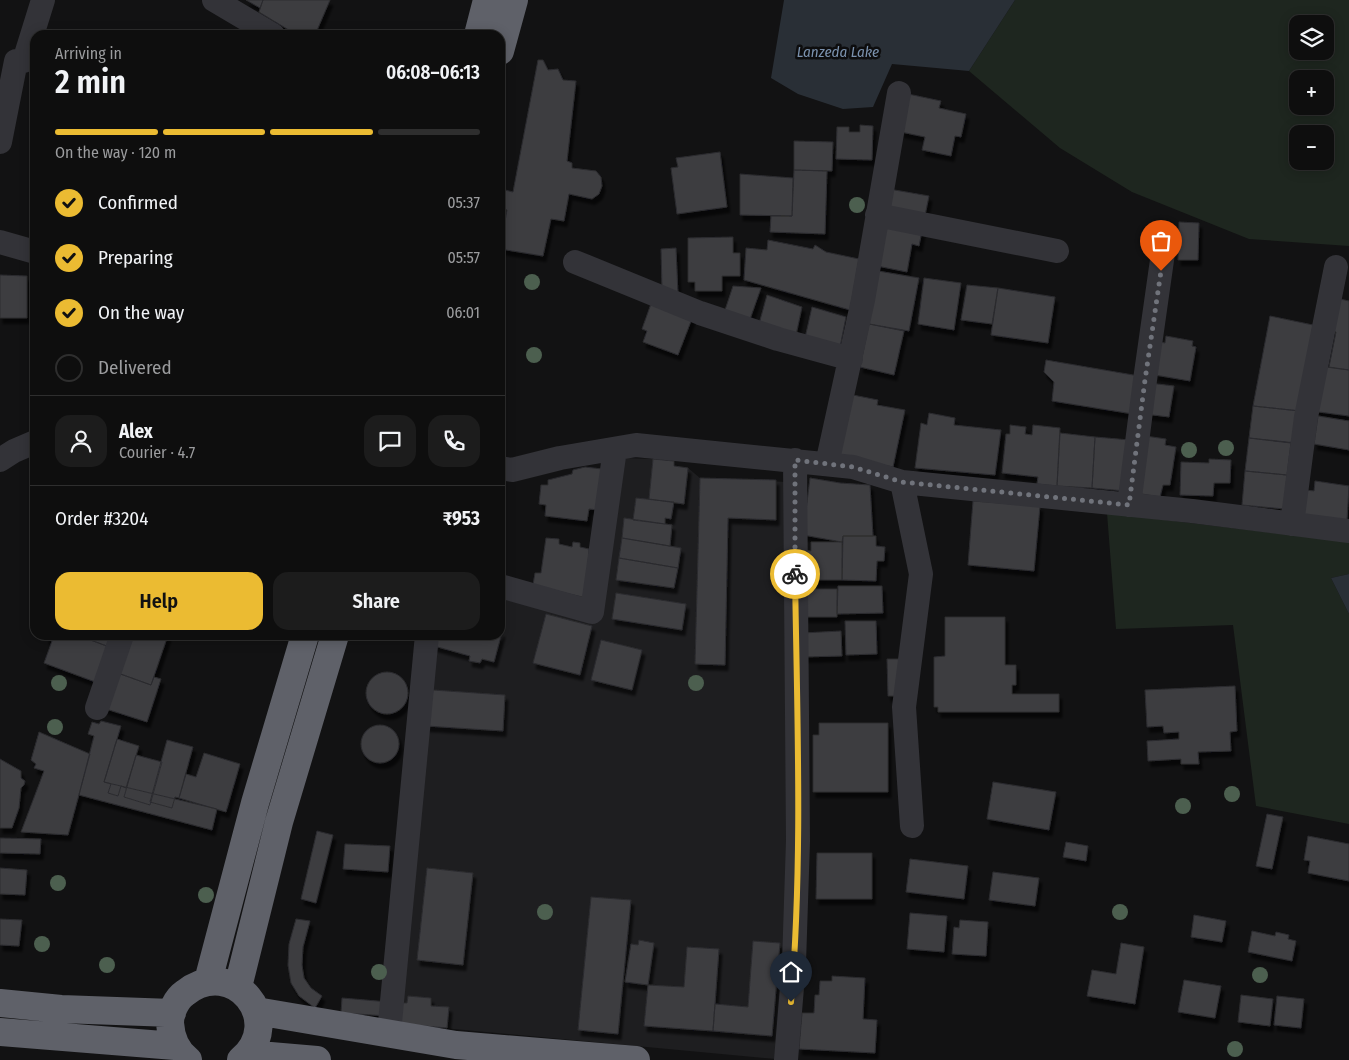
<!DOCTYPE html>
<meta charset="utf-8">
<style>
body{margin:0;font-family:"Fira Sans Condensed",sans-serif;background:#1c1c1c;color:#f1f3f6;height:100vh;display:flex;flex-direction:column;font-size:19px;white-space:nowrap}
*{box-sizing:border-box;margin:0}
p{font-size:16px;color:#9b9c9e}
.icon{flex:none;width:28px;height:28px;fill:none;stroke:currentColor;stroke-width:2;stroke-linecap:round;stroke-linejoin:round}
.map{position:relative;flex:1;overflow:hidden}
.drawer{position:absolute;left:30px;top:30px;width:475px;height:610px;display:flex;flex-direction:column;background:#0e0e0e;border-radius:15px;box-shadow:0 2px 12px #0003,0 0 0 1px #2e2e2e}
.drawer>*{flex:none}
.buttons{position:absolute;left:1289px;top:15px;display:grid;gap:10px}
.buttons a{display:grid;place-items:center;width:45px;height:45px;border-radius:10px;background:#0e0e0e;box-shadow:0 2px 12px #0003,0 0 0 1px #2e2e2e;font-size:25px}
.pin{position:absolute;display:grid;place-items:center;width:42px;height:42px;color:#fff;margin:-51px -21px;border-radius:50% 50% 50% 0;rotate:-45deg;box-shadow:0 0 5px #0007}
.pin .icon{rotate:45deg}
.courier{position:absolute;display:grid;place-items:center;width:50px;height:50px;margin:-25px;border:4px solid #ebbb32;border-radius:50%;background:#fff;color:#222;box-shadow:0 1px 6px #0007}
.head em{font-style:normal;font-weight:600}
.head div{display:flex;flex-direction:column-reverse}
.head{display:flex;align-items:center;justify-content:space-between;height:85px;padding:0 25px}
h1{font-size:32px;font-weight:600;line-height:38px}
.bar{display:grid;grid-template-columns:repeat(4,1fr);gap:8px 5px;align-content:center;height:60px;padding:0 25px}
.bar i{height:6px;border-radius:4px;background:#2e2e2e}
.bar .selected{background:#ebbb32}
.bar p{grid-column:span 4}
.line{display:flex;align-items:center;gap:12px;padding:0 25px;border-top:1px solid #2e2e2e}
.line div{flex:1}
.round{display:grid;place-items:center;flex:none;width:52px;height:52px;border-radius:15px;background:#1c1c1c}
ol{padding:0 25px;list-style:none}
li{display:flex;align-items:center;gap:15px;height:55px}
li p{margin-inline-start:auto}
li .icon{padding:5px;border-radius:50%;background:#ebbb32;color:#111;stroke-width:4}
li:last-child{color:#9b9c9e}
li i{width:28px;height:28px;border:2px solid #2e2e2e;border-radius:50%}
.cta{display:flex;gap:10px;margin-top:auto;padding:10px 25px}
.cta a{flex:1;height:58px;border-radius:15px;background:#ebbb32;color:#111;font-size:20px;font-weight:600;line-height:58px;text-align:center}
.cta a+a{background:#1c1c1c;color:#f1f3f6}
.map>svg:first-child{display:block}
.built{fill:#1e1e20}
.green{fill:#1e261f;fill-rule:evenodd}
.water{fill:#292f36}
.building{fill:#3c3c40;stroke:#2c2c2f;filter:url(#shadow)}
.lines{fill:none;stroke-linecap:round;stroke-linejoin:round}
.minor{stroke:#333338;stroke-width:24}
.highway{stroke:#5f6169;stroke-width:28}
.tree{fill:#4c5f4f}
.done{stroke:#70737b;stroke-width:5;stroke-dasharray:0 9}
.route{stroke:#ebbb32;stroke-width:6}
.labels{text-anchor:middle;stroke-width:5;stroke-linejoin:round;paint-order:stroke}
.water-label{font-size:15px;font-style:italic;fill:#7b92ae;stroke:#0d0d0e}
</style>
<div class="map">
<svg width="1349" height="1060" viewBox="0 0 1349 1060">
<defs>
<filter id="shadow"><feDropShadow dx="3" dy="5.5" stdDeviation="1" flood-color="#0009"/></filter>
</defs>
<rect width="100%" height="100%" fill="#121213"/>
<path class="built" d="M625 458 653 459 674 466 688 468 700 478 787 482V942L776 1059 400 1024 436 635H500V593L598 619Z"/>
<path class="green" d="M1015 0H1349V246L1249 239 1132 192 1060 148 969 71ZM1298 24H1325V51H1298ZM1298 79H1325V106H1298ZM1298 134H1325V161H1298Z
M1107 513 1349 542V574L1331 578 1349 614V824L1256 806 1233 625 1116 629Z"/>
<path class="water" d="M784 0H1015L969 71 892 64 873 107 843 109 798 94 771 78Z
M1349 574V614L1331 578Z"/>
<path class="building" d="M246 0H263L260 8Z
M263 0H330L315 35H297L259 12Z
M538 60H543L548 70 558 69 563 80 576 81 567 161 572 163V168L596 171 601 177 602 186 599 194 592 199 569 194 564 221 551 219 543 256 500 249 507 210 500 208 501 189 513 192Z
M908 94 941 101 939 108 966 114 961 137 955 136 951 156 922 150 925 137 901 132Z
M860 125 873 126 872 160 836 159 837 127H849V132H860Z
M794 141 833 142 832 171 794 170Z
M720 152 727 207 677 214 671 168 678 167 676 158Z
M794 170 827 171 825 234 770 232 771 216H792Z
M740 174 793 178 792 216 740 215Z
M889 189 929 196 924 220 885 212Z
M1179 222 1199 223 1198 260H1178Z
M886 223 922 231 919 246 912 244 907 272 872 265Z
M733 237V253H740V276H722V291H695V282H688V238Z
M768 240 813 249 815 245 826 252 859 259 850 310 744 280 746 248 767 250Z
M676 248 678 295 662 289 661 249Z
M878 271 919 278 909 331 869 324Z
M0 275 27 276V318H0Z
M924 278 961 283 954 330 918 324Z
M967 285 998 288 992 324 961 320Z
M733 286 761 288 749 322 724 313Z
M998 288 1055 297 1048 343 991 335Z
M767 295 802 307 796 335 759 324Z
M1340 299 1349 301V370L1329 367 1336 332 1331 331Z
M652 301 693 316 678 355 643 342 647 331 642 329Z
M812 307 846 317 840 347 805 338Z
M1270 316 1313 325 1300 411 1253 406Z
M869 324 904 331 894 375 860 367Z
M1166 336 1193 341 1192 346 1196 347 1190 381 1155 375 1160 342 1165 343Z
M1046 360 1139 376 1133 414 1052 401 1054 382 1044 372Z
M1310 365 1349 370V416L1304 410Z
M1149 383 1174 386 1169 417 1145 414Z
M848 394 878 400 877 405 905 410 893 467 835 455Z
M1253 406 1300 411 1296 443 1249 438Z
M929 413 955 418 954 425 1001 430 995 475 915 468 921 423 927 425Z
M1318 416 1349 421V450L1314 444Z
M1010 425 1026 427 1025 434 1032 435 1033 425 1060 428 1057 486 1037 484 1038 477 1002 473 1006 434H1010Z
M1060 433 1095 437 1092 488 1057 486Z
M1145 436 1166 439 1165 445 1176 447 1170 485H1163L1160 497 1136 493Z
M1095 437 1130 440 1125 491 1092 488Z
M1249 438 1291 443 1287 475 1245 471Z
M653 459 674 461V466L688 468 684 504 649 499Z
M1209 459 1231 460 1230 483H1214L1213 496 1180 495 1181 462 1209 463Z
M585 467 602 469 598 510 589 509 587 521 545 516 546 505 539 504 541 485H548V480L572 474 573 470Z
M1245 471 1287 475 1284 509 1242 505Z
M700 478 776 480V520L728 518 725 665 695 664Z
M810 478 840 483 870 485 873 536H843L842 542 803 535Z
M1315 481 1349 486 1347 520 1303 515 1306 490 1314 491Z
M636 498 674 502 671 519 665 518V524L633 520Z
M973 501 1040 506 1034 571 968 565Z
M624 518 672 525 670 546 622 538Z
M843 536H876V546L885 547 884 561H877L876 581 842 580Z
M546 538 559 539V544L572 547 573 542 580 543V547L589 549 586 598 533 585 535 573H541Z
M622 538 681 548 678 568 619 558Z
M811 542H842V580H801V550L811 551Z
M619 558 678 568 674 588 616 580Z
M838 586H882L883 613 837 614Z
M810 589H837V617H801V592H810Z
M616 593 686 604 682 630 612 619Z
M546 614 592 626 580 675 533 663Z
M945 617H1005V665H1016V685H1012V694H1059V712H938V707H934V657L945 656Z
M845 621H876L877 654 846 655Z
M841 631 842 656 803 657 802 633Z
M500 632H502L494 662 482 659 480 663 469 661 470 656 434 646 436 635H500Z
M47 635H77L112 648 98 683 44 663 52 641 46 639Z
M77 635H116L112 648Z
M128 635H168L151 685 115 672Z
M601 640 642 650 632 690 591 680Z
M887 659H901L902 696H888Z
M366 693a21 21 0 1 1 42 0a21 21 0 1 1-42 0Z
M115 672 151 685 154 677 161 679 147 722 103 708Z
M1235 686 1237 731 1230 732 1231 751 1198 752 1199 764H1181V759L1148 761 1147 741 1179 739V732L1164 733 1163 726 1147 727 1145 690Z
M433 690 505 695 503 731 426 726Z
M101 721 121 726 104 782 217 809 212 830 79 795 94 736 88 734 92 722 99 724Z
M819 723H888V792H813V735H819Z
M361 744a19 19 0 1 1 38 0a19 19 0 1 1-38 0Z
M39 732 90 754 68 835 21 832 44 771 34 768 36 764 31 760Z
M117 739 139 746 126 788 121 786 118 796 108 793 111 784 104 782Z
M167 740 193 747 179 798 175 797 172 808 150 802Z
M204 753 240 764 226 812 179 798 186 774 196 777Z
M136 755 162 762 150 805 124 797Z
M0 759 21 771V778L25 781 24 785 21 788 19 808 12 828H0Z
M993 782 1056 792 1049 830 987 819Z
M1267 814 1283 817 1272 869 1256 866Z
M317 831 333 835 316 903 301 899Z
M1308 836 1349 844V881L1308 873 1310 861 1304 860Z
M0 838 41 839 40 854 0 853Z
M1066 842 1088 846 1086 861 1063 857Z
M345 844 390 846 388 872 343 869Z
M817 853H872V899H816Z
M910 859 968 866 964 899 906 892Z
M0 868 27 870 25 895 0 894Z
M427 868 473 873 463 965 417 960Z
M993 872 1039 878 1035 906 989 900Z
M591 897 631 900 618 1034 578 1030Z
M910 913 947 916 944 952 907 949Z
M1194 915 1226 921 1222 942 1191 937Z
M0 919 22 920 19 946 0 945Z
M296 919 310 921 303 947 302 965 304 978 311 988 322 996 315 1008 299 996 291 983 288 965 289 944Z
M960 920 988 922 986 956 952 954 954 927 959 928Z
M1252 931 1275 936 1276 932 1289 935 1288 939 1296 941 1292 961 1248 952Z
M639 940 654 943 648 985 625 982 631 944 638 945Z
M753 941 780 943 772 1036 713 1031 715 1004 748 1007Z
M1121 943 1144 947 1135 1004 1087 996 1092 970 1116 974Z
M687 947 719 949 713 1031 644 1026 648 985 684 987Z
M832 976 865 978 863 1019 877 1020 875 1053 799 1049 802 1013H814L815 995H819L820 981H832Z
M1184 980 1221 986 1215 1018 1178 1012Z
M1241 995 1273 999 1270 1026 1238 1022Z
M408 996 431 998V1006L449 1007 447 1028 400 1024 401 1003H407Z
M1277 996 1304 999 1301 1028 1274 1025Z
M342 998 389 1002 388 1016 341 1013Z"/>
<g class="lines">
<path class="minor" d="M214 0 273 35
M24 61 43 0
M0 142 16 61
M877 215 1057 251
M0 242 35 252
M575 262 700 313 778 339 851 359
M0 460 14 451 35 442
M827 464 863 300 899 93
M500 468 512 470 560 458 636 445 853 467 902 482
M1129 505 1145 380 1163 253
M1292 524 1306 417 1336 267
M500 586 592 612 615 449
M97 708 122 635
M912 826 904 707 921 574 902 482 1192 511 1349 531
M389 1033 427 635
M786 1060 794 963 798 841 795 460"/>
<path class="highway" d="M478 35 487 0
M500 51 514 0
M208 981 255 803 305 635
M238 987 279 822 335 635
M0 1003 61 1009 172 1013
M256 1011 456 1045 636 1060
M0 1032 175 1046
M248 1054 317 1060
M188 1060C176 1051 171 1038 170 1023 170 1013 176 999 185 993 233 955 287 1021 241 1060"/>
</g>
<g class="tree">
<circle cx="857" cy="205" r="8"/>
<circle cx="532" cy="282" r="8"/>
<circle cx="534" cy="355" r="8"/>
<circle cx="1226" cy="448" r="8"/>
<circle cx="1189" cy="450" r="8"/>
<circle cx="59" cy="683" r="8"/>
<circle cx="696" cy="683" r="8"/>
<circle cx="55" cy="727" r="8"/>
<circle cx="1232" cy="794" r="8"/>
<circle cx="1183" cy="806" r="8"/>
<circle cx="58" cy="883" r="8"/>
<circle cx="206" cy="895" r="8"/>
<circle cx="545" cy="912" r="8"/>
<circle cx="1120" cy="912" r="8"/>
<circle cx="42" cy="944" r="8"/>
<circle cx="107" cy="965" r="8"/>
<circle cx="379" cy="972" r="8"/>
<circle cx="1260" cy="975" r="8"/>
<circle cx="1235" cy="1049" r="8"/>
</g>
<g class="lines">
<path class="done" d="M795 574V460L853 467 902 482 1129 505 1145 380 1161 271"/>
<path class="route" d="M791 1002C803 860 797 716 795 574"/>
</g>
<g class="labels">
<g class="water-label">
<text x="838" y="57">Lanzeda Lake</text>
</g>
</g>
</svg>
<div class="buttons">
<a><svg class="icon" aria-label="layers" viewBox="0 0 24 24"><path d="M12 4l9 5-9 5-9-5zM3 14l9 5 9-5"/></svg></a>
<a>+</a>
<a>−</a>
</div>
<div class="pin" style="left:1161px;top:271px;background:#ea580c"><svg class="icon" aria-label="bag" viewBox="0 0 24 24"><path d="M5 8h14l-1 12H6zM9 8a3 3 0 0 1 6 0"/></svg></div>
<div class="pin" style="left:791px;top:1002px;background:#1f2937"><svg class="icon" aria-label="home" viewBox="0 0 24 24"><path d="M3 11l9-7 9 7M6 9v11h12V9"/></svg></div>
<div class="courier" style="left:795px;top:574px"><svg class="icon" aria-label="bike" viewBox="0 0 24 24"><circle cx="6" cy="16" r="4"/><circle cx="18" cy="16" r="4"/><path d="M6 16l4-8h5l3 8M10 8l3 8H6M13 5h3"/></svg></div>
<section class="drawer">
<div class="head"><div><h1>2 min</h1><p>Arriving in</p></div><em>06:08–06:13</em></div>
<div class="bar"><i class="selected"></i><i class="selected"></i><i class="selected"></i><i></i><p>On the way · 120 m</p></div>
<ol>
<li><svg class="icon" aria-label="check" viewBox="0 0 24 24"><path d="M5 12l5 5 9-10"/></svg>Confirmed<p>05:37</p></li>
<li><svg class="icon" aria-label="check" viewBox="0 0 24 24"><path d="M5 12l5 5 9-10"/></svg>Preparing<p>05:57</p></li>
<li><svg class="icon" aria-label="check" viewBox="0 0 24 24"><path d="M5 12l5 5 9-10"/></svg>On the way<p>06:01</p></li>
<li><i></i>Delivered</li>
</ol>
<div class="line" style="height:90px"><a class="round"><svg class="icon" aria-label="person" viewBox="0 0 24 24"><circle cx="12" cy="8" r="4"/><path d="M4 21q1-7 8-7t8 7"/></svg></a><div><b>Alex</b><p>Courier · 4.7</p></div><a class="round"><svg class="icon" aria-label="chat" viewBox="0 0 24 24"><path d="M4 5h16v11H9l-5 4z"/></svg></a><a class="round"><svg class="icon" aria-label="phone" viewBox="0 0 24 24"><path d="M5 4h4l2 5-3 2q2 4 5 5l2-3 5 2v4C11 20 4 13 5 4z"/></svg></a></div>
<div class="line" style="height:65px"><div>Order #3204</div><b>₹953</b></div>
<div class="cta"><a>Help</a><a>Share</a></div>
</section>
</div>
